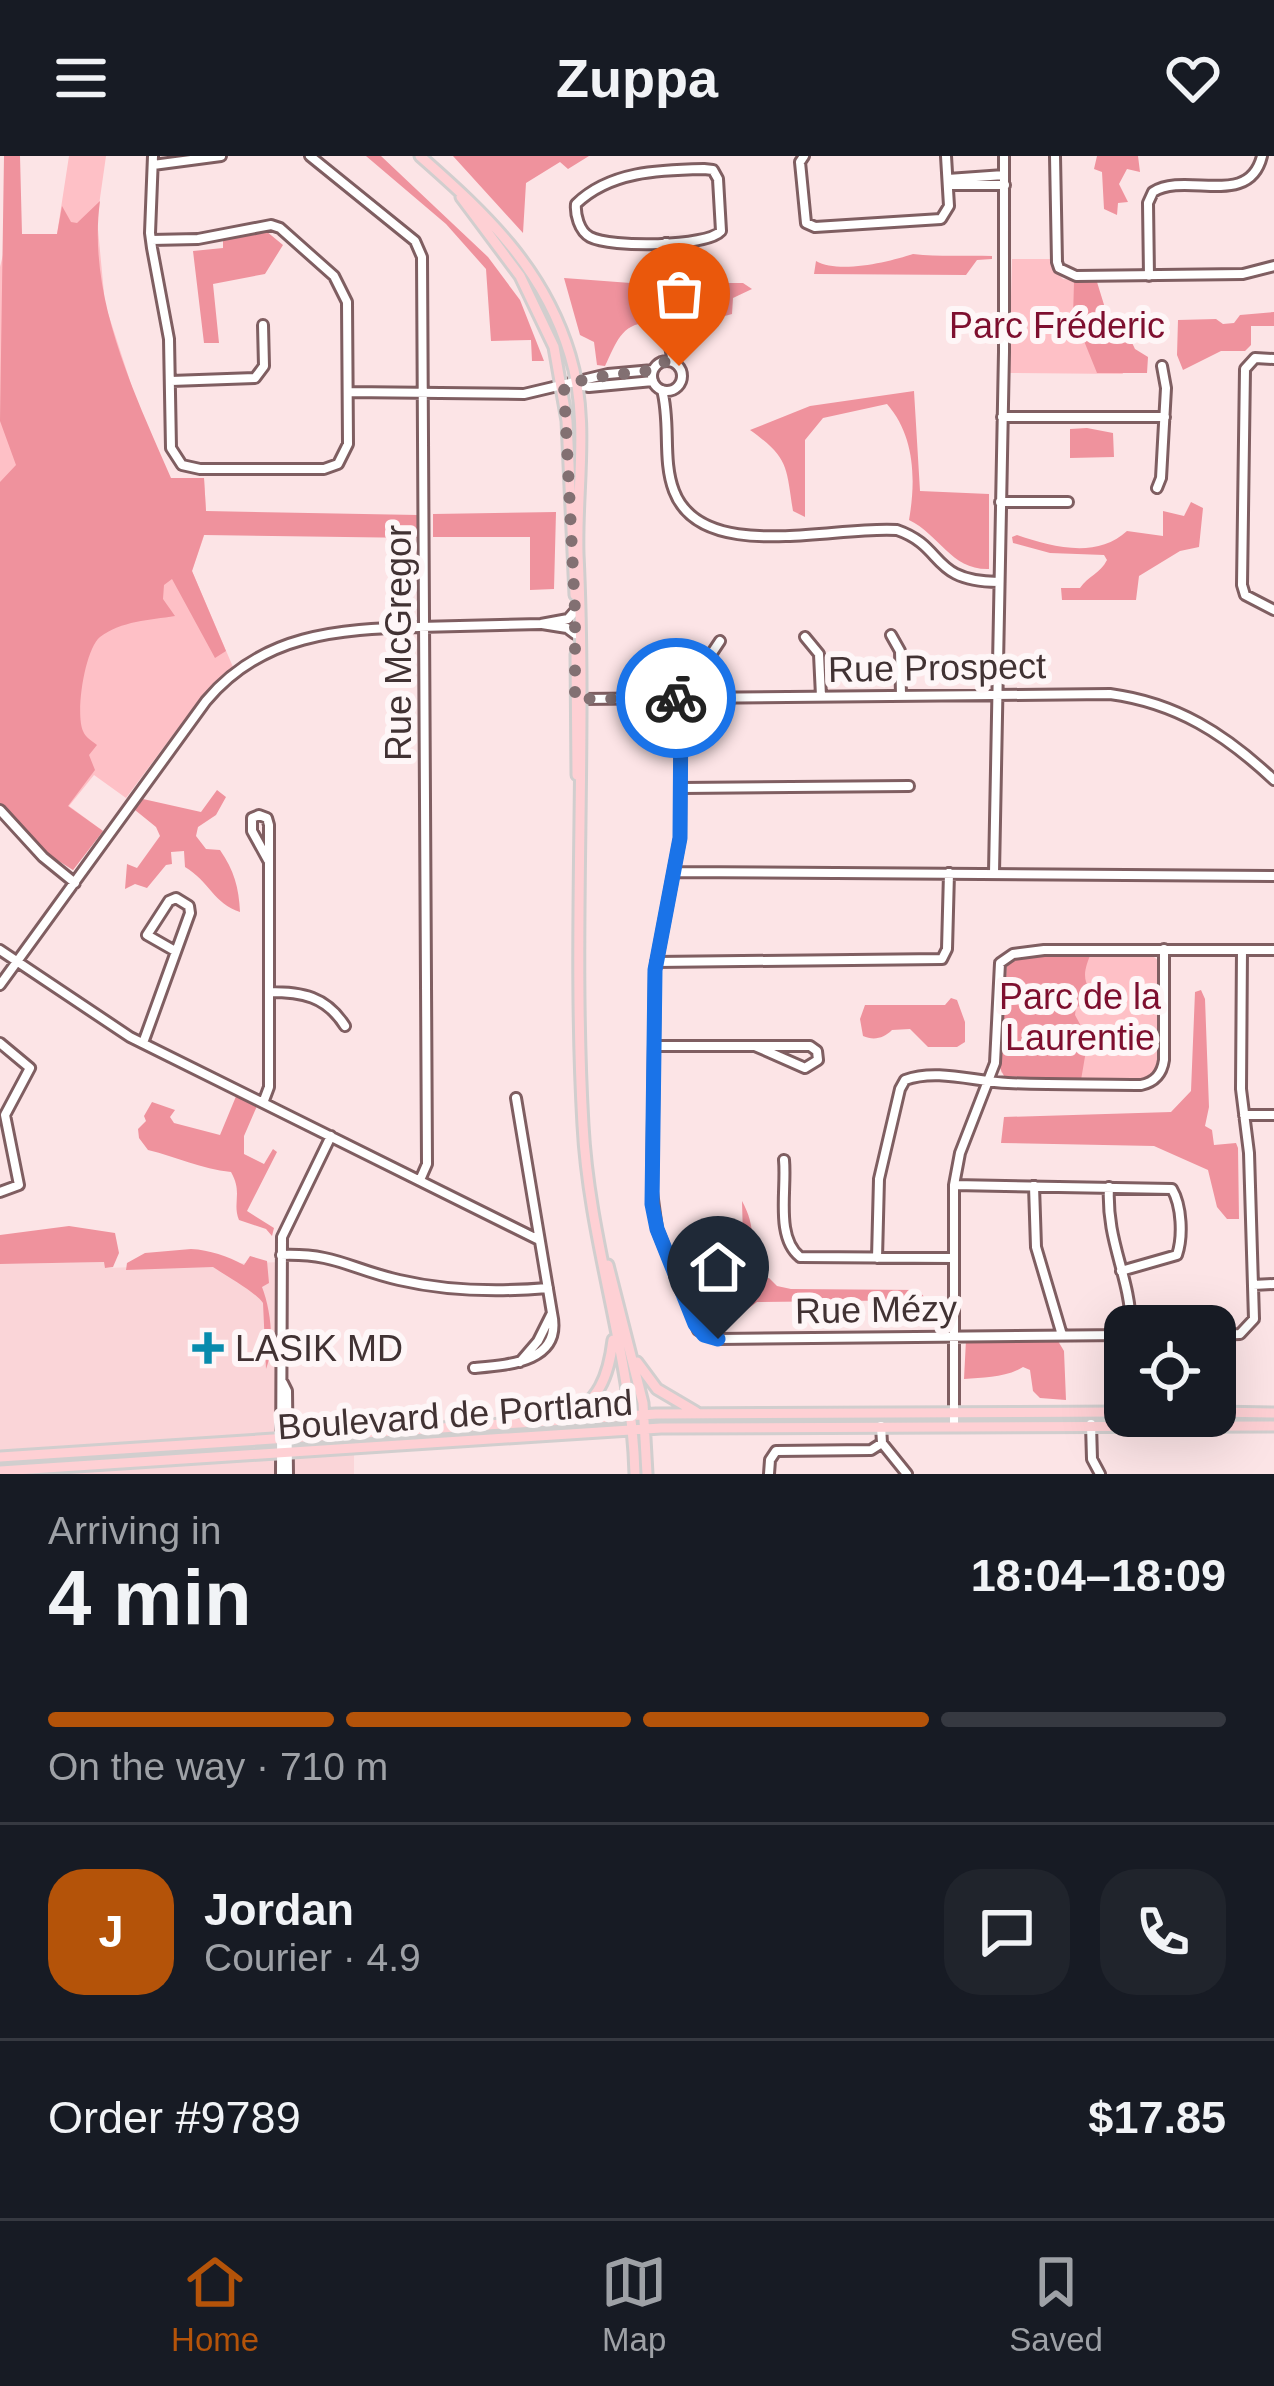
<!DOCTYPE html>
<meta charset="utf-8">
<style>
body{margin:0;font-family:Helvetica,sans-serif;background:#20242c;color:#f1f3f6;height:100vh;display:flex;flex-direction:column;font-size:45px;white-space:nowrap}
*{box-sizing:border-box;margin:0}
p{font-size:39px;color:#9ea1a6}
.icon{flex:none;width:66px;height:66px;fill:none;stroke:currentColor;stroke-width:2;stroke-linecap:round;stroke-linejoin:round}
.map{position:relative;height:1318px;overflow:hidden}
.sheet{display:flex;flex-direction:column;background:#171b24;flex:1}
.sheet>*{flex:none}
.buttons{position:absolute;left:1104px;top:1149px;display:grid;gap:24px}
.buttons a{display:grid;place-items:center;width:132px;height:132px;border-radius:24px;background:#171b24;box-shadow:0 12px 48px #0002;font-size:60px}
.pin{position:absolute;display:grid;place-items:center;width:102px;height:102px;color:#fff;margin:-123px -51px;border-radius:50% 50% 50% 0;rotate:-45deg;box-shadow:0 0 12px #0007}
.pin .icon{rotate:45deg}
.courier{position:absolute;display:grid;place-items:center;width:120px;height:120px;margin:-60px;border:9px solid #1a73e8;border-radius:50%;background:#fff;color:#222;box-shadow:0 3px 15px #0007}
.head em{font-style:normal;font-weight:600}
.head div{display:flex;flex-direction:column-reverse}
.head{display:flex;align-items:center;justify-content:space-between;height:204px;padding:0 48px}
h1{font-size:78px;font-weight:600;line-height:90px}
.bar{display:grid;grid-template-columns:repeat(4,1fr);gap:18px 12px;align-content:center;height:144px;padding:0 48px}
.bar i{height:15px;border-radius:9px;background:#363941}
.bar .active{background:#b45309}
.bar p{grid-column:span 4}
.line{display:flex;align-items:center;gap:30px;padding:0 48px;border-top:3px solid #363941}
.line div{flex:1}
.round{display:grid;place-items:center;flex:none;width:126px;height:126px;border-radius:36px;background:#20242c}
header{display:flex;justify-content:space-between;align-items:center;height:156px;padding:0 48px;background:#171b24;font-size:54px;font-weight:600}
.dock{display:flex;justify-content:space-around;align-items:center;height:168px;border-top:3px solid #363941;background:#171b24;font-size:33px;color:#9ea1a6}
.dock a{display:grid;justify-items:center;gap:6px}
.dock .active{color:#b45309}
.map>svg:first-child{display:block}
.built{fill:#fad5d8}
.green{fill:#fec0c6}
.forest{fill:#ef929d}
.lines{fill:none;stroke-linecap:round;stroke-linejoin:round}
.minor-casing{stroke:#7f5e61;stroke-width:14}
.major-casing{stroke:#d1cece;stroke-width:15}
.minor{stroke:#fff;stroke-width:8}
.major{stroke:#fed0d4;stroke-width:9}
.done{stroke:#827072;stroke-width:12;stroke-dasharray:0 21.6}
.route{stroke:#1a73e8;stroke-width:15}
.poi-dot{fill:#088bac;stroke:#fef6f7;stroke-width:4.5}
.labels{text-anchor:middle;stroke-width:12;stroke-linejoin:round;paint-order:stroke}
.park-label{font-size:36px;fill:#7e0f2f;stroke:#fef6f7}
.street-label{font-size:36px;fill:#413233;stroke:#fef6f7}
.poi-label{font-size:36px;fill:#413233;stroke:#fef6f7;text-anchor:start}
</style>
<header><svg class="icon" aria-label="menu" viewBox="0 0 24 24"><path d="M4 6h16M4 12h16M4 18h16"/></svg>Zuppa<svg class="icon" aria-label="heart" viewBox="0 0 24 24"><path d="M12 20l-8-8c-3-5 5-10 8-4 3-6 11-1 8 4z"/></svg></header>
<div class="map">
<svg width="1274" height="1318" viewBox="0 0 1274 1318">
<rect width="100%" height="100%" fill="#fce4e6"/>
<path class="built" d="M105 1106 106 1112 281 1106 286 1291 354 1287V1318H0V1108Z"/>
<path class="green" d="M69 0H106L97 63 105 148 132 231 140 322H204L207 371 192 415 233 511 198 545 126 642 94 619 69 650 103 675 73 714 51 700 0 647V111L8 78H57Z
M1012 103H1052L1053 112 1063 123 1092 126 1123 218 1009 217Z
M1071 797H1149L1159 805V907L1150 921 1134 925 1008 922 1001 916 1007 807Z"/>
<path class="forest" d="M4 0H20L22 78H57L62 50 71 66 77 67 100 45C87 141 134 236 171 322H204L206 355 418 359V382L204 379 192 415 226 495 215 502 172 423 164 429 163 443 175 460C150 464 121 465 100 481 85 493 75 557 83 575 86 582 91 584 97 589L89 599 95 614 68 650 103 675 73 714 51 700 0 647V326L16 309 0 265Z
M366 0H381L488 101 520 144 544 205H532L531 184 491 185 486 113 446 68Z
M453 0H589L568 13 560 6 526 27 523 77Z
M1097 0H1138L1140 16 1127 13 1119 28 1128 46 1118 47 1117 59 1104 53 1102 16 1094 13Z
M266 75 283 89 265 118 213 128 219 187H204L193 95 223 92V84Z
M913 98C940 101 964 99 992 100V103L977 104 966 119 814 118 816 105C839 118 889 106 913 98Z
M564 122 644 128 660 138 648 167C621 167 616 188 605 210L597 209 594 186 580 179Z
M1074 126H1097L1109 165 1124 170 1135 193 1148 201 1147 217H1097L1082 180 1085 168 1073 161Z
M714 127H743L752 133 733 142 732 158 703 166 701 183 681 180V135L694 133 707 143Z
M1274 156V170H1251V189L1245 195H1221L1183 214 1177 199 1178 164 1216 163 1223 168 1234 167 1240 159Z
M914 235 920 335 989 338V413C951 414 940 379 909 364 916 324 915 280 887 248L823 262 805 284V361L793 355C786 310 789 302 750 274L810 250Z
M1087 272 1113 277 1114 301 1070 302V273Z
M1191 346 1203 352 1199 391 1180 395 1139 420 1136 444H1062L1061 432H1080C1088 420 1100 418 1107 404L1104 399 1050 397 1013 387 1012 381 1017 379C1052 391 1097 403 1127 375L1163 380V355L1184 360Z
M556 356 554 433 530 434V381H433V358Z
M217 634 226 641 216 659 198 671 196 680 206 693 220 694C234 714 239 732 240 756 214 748 209 725 185 711L184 695 171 696 172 708 166 709 147 732 135 728 125 733 127 708 137 712 160 680 156 671 135 654 143 643 201 656Z
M1091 797C1086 810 1081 821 1090 834L1112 838 1114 844 1076 851 1075 859 1088 883 1081 924 1004 920 1000 912 1007 807 1031 799Z
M1201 834 1205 843 1209 951 1205 970 1212 974 1214 989 1236 987 1238 992 1239 1063H1227L1217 1051 1208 1014 1154 990 1001 987 1004 961 1171 956 1191 935 1195 836Z
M951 842 957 844 965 866V886L957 891H928L910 873 892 874C884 882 874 885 863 880L860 863 865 849H945Z
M237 938 257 950 244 980V998L264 1008 273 993 277 996 247 1055 274 1072 272 1080 266 1073 239 1064C232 1047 243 1037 231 1016 201 1013 177 1001 148 994L139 982 138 973 146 965 144 960 152 946 175 954 170 961 174 967 220 979Z
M742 1045C753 1065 755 1084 749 1105L762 1123 769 1122 777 1130 791 1133 918 1134 927 1144 757 1146 741 1158 734 1146 744 1131 743 1124 722 1116 720 1088 743 1083Z
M69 1070 115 1077 119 1097 113 1111 105 1112 104 1106 0 1108V1079Z
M191 1093C210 1094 227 1100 244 1109L250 1100 267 1105 269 1127 262 1131C271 1154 275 1191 266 1213L263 1147C257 1137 226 1120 213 1111L126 1114 127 1107 145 1097Z
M966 1184 1058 1185 1064 1195 1066 1244 1040 1242 1033 1235 1030 1214 1023 1211C1005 1222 984 1221 964 1223Z"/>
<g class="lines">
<defs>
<path id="minor" d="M310 0 415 85 422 101 427 1008 420 1024
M804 0 800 6 806 67 815 71 941 63 949 50 946 0
M1055 0 1057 106 1059 112 1076 120 1243 118 1274 110
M153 9 221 0
M704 13 713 14 718 23 721 75C707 91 611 92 590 81 579 75 575 58 576 48 610 15 659 14 704 13Z
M948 23 1004 19
M948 29H1005
M151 84 198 83 271 69 280 72 334 120 347 146 348 288 338 308 324 313H200L182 309 171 292 169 183 152 92 150 77 153 0
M666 87 668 180 673 206
M1149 120 1148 47 1153 36C1186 15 1249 53 1262 0
M1274 203 1255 202 1245 213 1242 429 1245 439 1274 454
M652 220a15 15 0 1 1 30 0a15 15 0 1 1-30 0Z
M171 225 255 222 264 210 263 169
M578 229 589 231 653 225
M662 234C671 267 662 304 674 335 702 409 835 369 897 374 946 391 929 425 998 426
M348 236 524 238 608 218 653 214
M1002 261H1165
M1157 332 1161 322 1166 232 1162 210
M1000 346H1068
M542 468 567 472 575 478
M891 479 900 495 901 539
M805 481 819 498 821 540
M713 541 712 497 720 485
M681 542 680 682 655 814 652 1036 657 1073 698 1174 718 1183 1125 1179
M581 543 1110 538C1177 547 1225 578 1274 624
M682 632 909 630
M0 654 43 701 75 727
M675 716 1274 720
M994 717 1004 196V0
M0 794 130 881 537 1083
M656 806 942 803 947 793 949 717
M0 829 206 545C262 478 338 473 419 471 460 470 500 469 541 468L568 463 575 455
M269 836C302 836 326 840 345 870
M0 887 30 912 5 959 19 1029 0 1036
M143 887 190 757 189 750 176 742 169 745 147 779 175 795
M655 890H755
M755 890H810L817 895 818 904 805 912Z
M516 942 552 1157
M263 947 269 931V669L267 662 259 659 252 662V675L268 704
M1244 959H1274
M784 1004C787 1034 775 1081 800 1101L953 1102
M954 1029 1172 1033C1182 1050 1183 1081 1177 1099L1121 1115
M1034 1030 1036 1091 1062 1179
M1109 1031C1106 1086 1130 1119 1131 1170
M281 1099C336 1097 350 1113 399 1124 446 1135 500 1136 548 1132
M877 1102 879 1023 900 933 905 924C937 912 976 926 1008 927 1052 929 1097 928 1141 929 1155 926 1162 918 1164 904V793
M1253 1129 1274 1128
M1215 1179 1240 1178 1254 1163 1249 997 1241 933 1242 794
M474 1212C509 1209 563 1206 552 1157L538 1185 520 1206
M283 1227 287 1235 288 1318
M1091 1268 1092 1303 1100 1318
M954 1269V1029L960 997 995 907 1000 807 1013 798 1044 794H1274
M881 1270 882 1287 907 1318
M281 1318 282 1081 331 980
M769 1318 770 1304 776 1295 871 1294 882 1287"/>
<path id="major" d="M420 0C486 58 544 112 570 199 590 264 576 332 578 398 587 588 572 779 583 969 589 1087 632 1200 635 1318
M461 41 520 120 554 191 567 265 575 439
M576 498 577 619
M608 1109 643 1247 647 1318
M637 1206 657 1233 696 1256
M1215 1256 1274 1257
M564 1260C599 1249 609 1218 613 1184
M0 1301 656 1258 1125 1256
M0 1315 661 1272 1274 1270"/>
</defs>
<use href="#minor" class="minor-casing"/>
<use href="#major" class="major-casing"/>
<use href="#minor" class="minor"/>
<use href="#major" class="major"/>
</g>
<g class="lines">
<path class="done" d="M676 542 575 543V455L564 231 588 222 653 214 666 205 679 210"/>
<path class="route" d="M676 542H681L680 682 655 814 652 1048 657 1073 695 1168 704 1179 718 1183"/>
</g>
<path class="poi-dot" d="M202 1174h12v12h12v12h-12v12h-12v-12h-12v-12h12z"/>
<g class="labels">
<g class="park-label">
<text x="1057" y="182">Parc Fréderic</text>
<text x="1080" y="853">Parc de la<tspan x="1080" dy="41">Laurentie</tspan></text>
</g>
<g class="street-label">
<text transform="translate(398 487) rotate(-90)" y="13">Rue McGregor</text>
<text transform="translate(937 511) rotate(-1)" y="13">Rue Prospect</text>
<text transform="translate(876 1153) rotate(-1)" y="13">Rue Mézy</text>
<text transform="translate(455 1258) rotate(-4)" y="13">Boulevard de Portland</text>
</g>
<g class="poi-label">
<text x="235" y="1205">LASIK MD</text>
</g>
</g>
</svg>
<div class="buttons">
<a><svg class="icon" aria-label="locate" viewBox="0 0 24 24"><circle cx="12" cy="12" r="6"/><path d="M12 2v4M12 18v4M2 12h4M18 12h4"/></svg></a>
</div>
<div class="pin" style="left:679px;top:210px;background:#ea580c"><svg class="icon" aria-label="bag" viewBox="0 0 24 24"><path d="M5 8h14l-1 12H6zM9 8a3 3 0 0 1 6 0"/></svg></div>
<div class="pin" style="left:718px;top:1183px;background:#1f2937"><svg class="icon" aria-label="home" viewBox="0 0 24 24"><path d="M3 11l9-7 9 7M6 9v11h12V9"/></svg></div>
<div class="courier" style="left:676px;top:542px"><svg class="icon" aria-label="bike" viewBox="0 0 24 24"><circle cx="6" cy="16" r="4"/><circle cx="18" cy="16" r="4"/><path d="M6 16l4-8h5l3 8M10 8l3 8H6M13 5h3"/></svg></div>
</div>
<section class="sheet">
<div class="head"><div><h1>4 min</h1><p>Arriving in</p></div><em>18:04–18:09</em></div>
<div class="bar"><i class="active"></i><i class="active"></i><i class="active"></i><i></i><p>On the way · 710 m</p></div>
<div class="line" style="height:216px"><b class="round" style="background:#b45309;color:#fff">J</b><div><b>Jordan</b><p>Courier · 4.9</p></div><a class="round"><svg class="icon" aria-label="chat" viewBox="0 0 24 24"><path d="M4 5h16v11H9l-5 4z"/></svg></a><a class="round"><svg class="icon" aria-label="phone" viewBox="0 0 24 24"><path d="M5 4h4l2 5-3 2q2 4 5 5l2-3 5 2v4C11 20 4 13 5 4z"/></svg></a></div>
<div class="line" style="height:156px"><div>Order #9789</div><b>$17.85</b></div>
</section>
<nav class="dock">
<a class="active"><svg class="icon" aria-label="home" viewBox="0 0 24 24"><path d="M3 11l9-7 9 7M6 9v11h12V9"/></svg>Home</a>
<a><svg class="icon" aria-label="map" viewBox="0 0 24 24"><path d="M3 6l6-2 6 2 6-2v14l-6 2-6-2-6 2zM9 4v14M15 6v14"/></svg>Map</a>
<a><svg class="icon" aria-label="saved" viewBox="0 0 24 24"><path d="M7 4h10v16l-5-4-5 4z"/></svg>Saved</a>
</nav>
